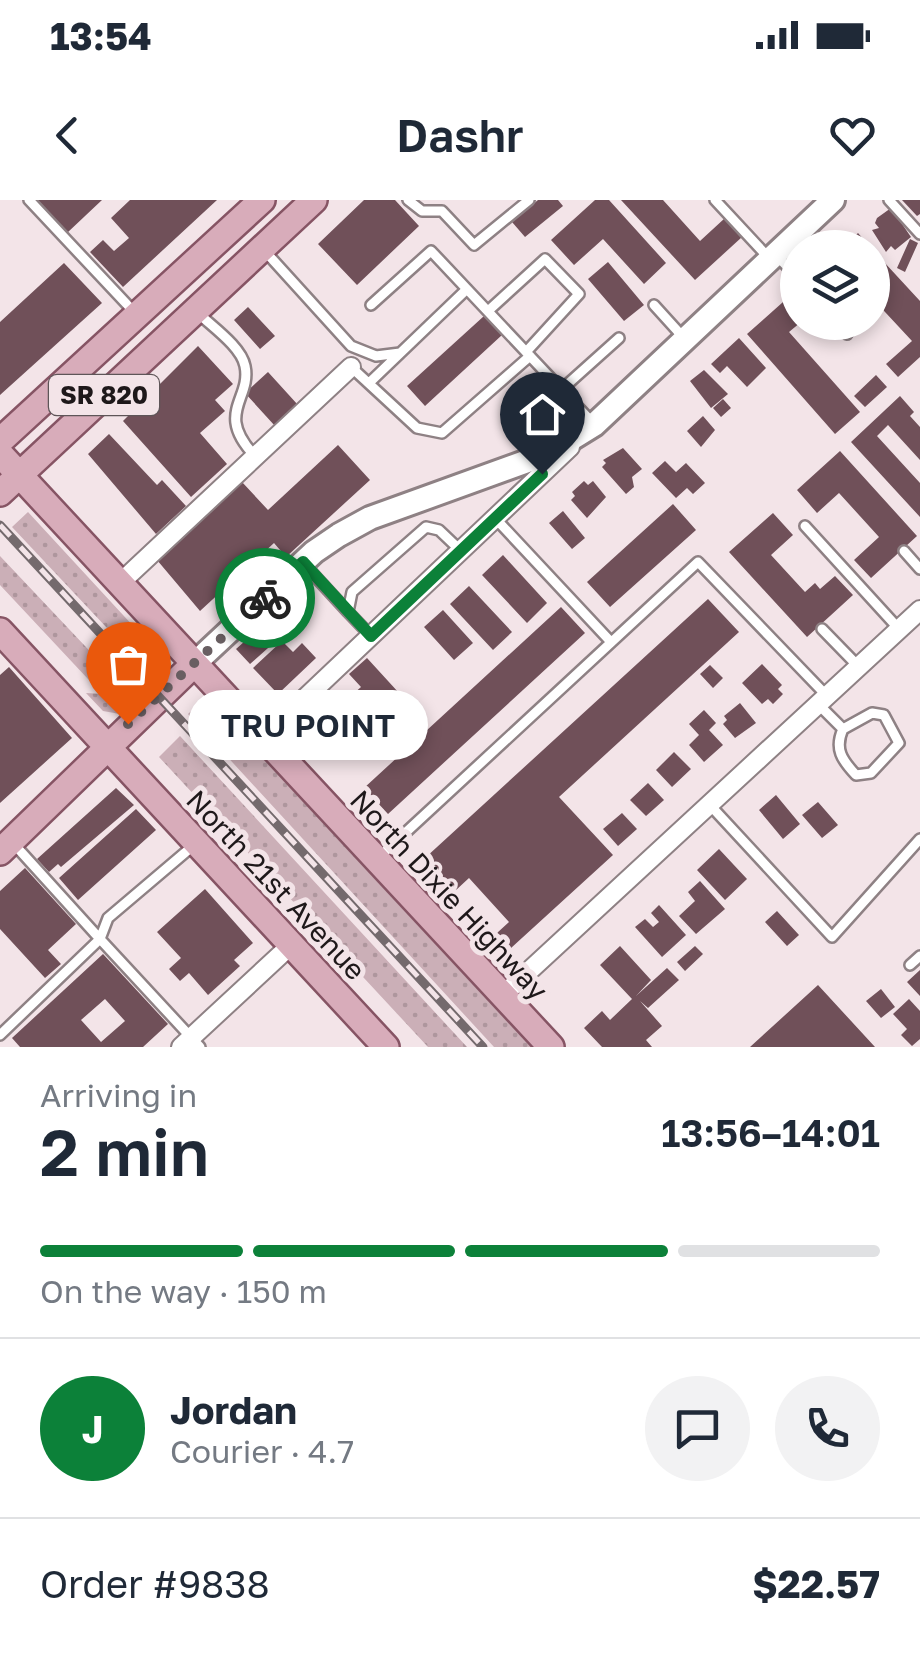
<!DOCTYPE html>
<meta charset="utf-8">
<style>
body{margin:0;font-family:"Golos Text",sans-serif;background:#f2f2f3;color:#1f2937;height:100vh;display:flex;flex-direction:column;font-size:38px;white-space:nowrap}
*{box-sizing:border-box;margin:0}
p{font-size:32px;color:#747a83}
.icon{flex:none;width:55px;height:55px;fill:none;stroke:currentColor;stroke-width:2;stroke-linecap:round;stroke-linejoin:round}
.map{position:relative;height:847px;overflow:hidden}
.details{display:flex;flex-direction:column;background:#fff;flex:1}
.details>*{flex:none}
.fabs{position:absolute;left:780px;top:30px;display:grid;gap:20px}
.fabs a{display:grid;place-items:center;width:110px;height:110px;border-radius:50%;background:#fff;box-shadow:0 5px 15px #0003;font-size:50px}
.pin{position:absolute;display:grid;place-items:center;width:85px;height:85px;color:#fff;margin:-102px -42px;border-radius:50% 50% 50% 0;rotate:-45deg;box-shadow:0 0 10px #0007}
.pin .icon{rotate:45deg}
.courier{position:absolute;display:grid;place-items:center;width:100px;height:100px;margin:-50px;border:8px solid #0c8139;border-radius:50%;background:#fff;color:#222;box-shadow:0 2px 12px #0007}
.bubble{position:absolute;height:70px;border-radius:35px;background:#fff;box-shadow:0 5px 15px #0003;font-size:32px;font-weight:600;line-height:70px;text-align:center}
.head em{font-style:normal;font-weight:600}
.head div{display:flex;flex-direction:column-reverse}
.head{display:flex;align-items:center;justify-content:space-between;height:170px;padding:0 40px}
h1{font-size:65px;font-weight:600;line-height:75px}
.bar{display:grid;grid-template-columns:repeat(4,1fr);gap:15px 10px;align-content:center;height:120px;padding:0 40px}
.bar i{height:12px;border-radius:8px;background:#e0e1e3}
.bar .active{background:#0c8139}
.bar p{grid-column:span 4}
.line{display:flex;align-items:center;gap:25px;padding:0 40px;border-top:2px solid #e0e1e3}
.line div{flex:1}
.round{display:grid;place-items:center;flex:none;width:105px;height:105px;border-radius:52px;background:#f2f2f3}
.status{display:flex;justify-content:space-between;align-items:center;height:70px;padding:0 50px;background:#fff;direction:ltr}
.status svg{height:28px;fill:currentColor}
header{display:flex;justify-content:space-between;align-items:center;height:130px;padding:0 40px;background:#fff;font-size:45px;font-weight:600}
.map>svg:first-child{display:block}
.grass{fill:url(#grass-dots)}
.building{fill:#705059;fill-rule:evenodd}
.lines{fill:none;stroke-linecap:round;stroke-linejoin:round}
.lane-casing{stroke:#8e8184;stroke-width:14}
.street-casing{stroke:#8e8184;stroke-width:22}
.secondary-casing{stroke:#8e8184;stroke-width:28}
.primary-casing{stroke:#865464;stroke-width:30}
.lane{stroke:#fff;stroke-width:9}
.street{stroke:#fff;stroke-width:18}
.secondary{stroke:#fff;stroke-width:22}
.primary{stroke:#d8acba;stroke-width:25}
.rail-casing{stroke:#746a6d;stroke-width:9}
.rail{stroke:#f3e4e8;stroke-width:5;stroke-dasharray:15;stroke-linecap:butt}
.done{stroke:#695f62;stroke-width:10;stroke-dasharray:0 18}
.route{stroke:#0c8139;stroke-width:12}
.labels{text-anchor:middle;stroke-width:10;stroke-linejoin:round;paint-order:stroke}
.shield{fill:#f3e4e8;stroke:#5e5558;stroke-width:2.5}
.shield-label{font-size:25px;font-weight:bold;fill:#1e181a}
.street-label{font-size:28px;fill:#1e181a;stroke:#f3e4e8}
</style>
<div class="status"><b>13:54</b><svg viewBox="0 0 49 12"><path d="M0 12V9h3v3zM5 12V6h3v6zM10 12V3h3v9zM15 12V0h3v12zM26 1h20v11H26zM47 4h2v5h-2z"/></svg></div>
<header><svg class="icon" aria-label="back" viewBox="0 0 24 24"><path d="M15 5l-7 7 7 7"/></svg>Dashr<svg class="icon" aria-label="heart" viewBox="0 0 24 24"><path d="M12 20l-8-8c-3-5 5-10 8-4 3-6 11-1 8 4z"/></svg></header>
<div class="map">
<svg width="920" height="847" viewBox="0 0 920 847">
<defs>
<pattern id="grass-dots" width="8" height="8" patternUnits="userSpaceOnUse" patternTransform="scale(2.5)"><rect width="8" height="8" fill="#cbafb7"/><path d="M2 2h.1M6 6h.1" fill="none" stroke="#ae969d" stroke-width="1.8" stroke-linecap="round"/></pattern>
</defs>
<rect width="100%" height="100%" fill="#f3e4e8"/>
<path class="grass" d="M28 312 147 441 158 461 154 478 12 327Z
M0 356 136 500 120 514 103 511 86 493 102 494 0 385Z
M206 497 531 847H494L188 514Z
M180 536 467 847H428L159 557Z"/>
<path class="building" d="M37 0H102L67 33Z
M130 0H217L123 87 90 52 103 40 114 51 129 38 111 18Z
M364 0H395L419 26 357 85 318 44Z
M538 0H558L563 6 525 37 512 22Z
M595 0H609L666 63 644 84 603 39 574 65 551 40Z
M621 0H663L700 41 725 18 742 37 695 80Z
M902 0H920V14L917 16Z
M891 8 911 37 895 50 891 46 886 52 872 30 879 28 875 23 877 18Z
M858 33 871 48H843Z
M910 39 918 43 905 72 897 68Z
M872 49 920 101V157L898 177 886 164 912 141 872 98Z
M608 62 644 105 624 121 588 79Z
M64 63 102 103 0 195V122Z
M792 94 801 122 789 132 860 212 835 234 747 134Z
M248 107 275 136 260 149 234 120Z
M484 116 502 135 425 206 407 186Z
M739 138 766 168 747 187 727 166 720 173 711 164Z
M198 146 233 184 215 200 225 211 200 233 227 264 191 297 123 221Z
M704 170 728 194 711 208 690 181Z
M268 172 298 205 275 226 245 193Z
M876 175 887 187 865 207 854 196Z
M900 196 914 212 910 216 920 227V260L888 225 877 236 920 283V317L851 242Z
M723 199 731 208 721 217 713 208Z
M703 216 715 230 701 247 687 231Z
M109 234 157 285 162 280 186 306 156 334 88 254Z
M338 245 370 280 286 357 274 343 200 411 157 360 242 282 268 310Z
M623 248 642 269 632 277 634 287 626 294 602 267 606 263 603 260Z
M840 251 917 336 871 378 854 360 879 337 839 293 817 313 797 290Z
M665 261 676 272 686 263 705 283 693 294 687 288 676 298 652 273Z
M584 281 588 285 593 281 606 297 587 318 571 300 575 296 572 292Z
M673 304 696 330 610 407 587 382Z
M563 311 585 338 572 349 549 323Z
M773 313 793 335 771 355 805 392 815 383 820 389 835 376 853 395 807 437 729 352Z
M503 355 547 403 527 423 482 375Z
M469 386 512 432 493 450 450 404Z
M300 392 314 407 250 464 236 449Z
M708 399 739 432 559 597 613 655 511 748 497 733 509 722 469 678 455 691 425 658Z
M561 407 585 433 388 614 364 588Z
M443 410 473 443 454 460 424 427Z
M282 441 293 452 302 443 316 458 278 494 253 468Z
M367 458 399 493 332 555 311 532 361 487 349 474Z
M762 464 782 485 778 489 783 494 773 504 768 499 762 504 742 483Z
M710 465 723 478 713 488 700 474Z
M9 467 72 538 0 603V475Z
M740 503 756 523 735 538 723 524 727 520 724 516Z
M704 510 716 523 709 530 723 545 704 562 689 545 699 535 689 524Z
M674 552 691 569 672 587 656 570Z
M648 583 664 600 646 616 630 600Z
M116 588 134 605 61 667 58 664 49 672 37 659Z
M776 595 800 624 783 639 759 610Z
M818 602 838 625 822 638 802 615Z
M136 609 156 630 78 700 59 678Z
M622 613 637 629 618 646 603 629Z
M719 649 747 679 725 700 697 670Z
M25 668 76 724 48 750 61 764 45 778 0 729V691Z
M700 681 725 709 696 734 679 716 695 701 688 692Z
M205 689 253 743 234 760 240 766 208 795 189 773 180 781 169 769 181 758 157 732Z
M659 705 686 735 662 757 635 727 645 719 653 727 659 722 651 713Z
M777 711 799 735 787 746 765 722Z
M620 746 651 780 636 796 667 768 679 780 648 808 640 801 662 826 646 840 652 847H602L584 828 602 811 610 820 632 799 600 765Z
M695 746 703 754 685 771 677 762Z
M103 754 168 824 143 847H20L12 838ZM105 799 125 821 101 842 81 820Z
M920 770V796L907 782Z
M818 785 875 847H750Z
M881 789 895 807 881 818 866 801Z
M909 799 920 811V839L912 846 901 835 907 829 893 814Z"/>
<g class="lines">
<defs>
<path id="lane" d="M29 0 136 114
M408 0 422 11H442L474 45 529 0
M715 0 768 57
M889 0 920 34
M263 49 351 146 376 156 400 153
M777 56 798 78
M371 105 431 51 592 222
M654 105 683 137
M488 111 545 59 579 94 526 152
M197 112C211 126 241 146 245 166 252 199 214 213 255 256
M837 122 847 134
M351 167 417 228 442 233 530 156
M369 183 467 89
M561 190 619 138
M495 318 611 442
M805 326 899 429
M904 351 920 369
M303 363 348 412
M822 429 859 467
M371 436 348 412 352 392 426 327 439 330 460 350
M818 504 843 529C834 549 842 560 856 575L871 573 899 543 884 515 872 513 843 529
M709 604 832 737 920 639
M194 645 108 718 100 739 200 847
M377 659 698 362 827 496
M910 765 920 756
M0 835 100 739 13 643"/>
<path id="street" d="M119 384 351 167
M262 539 570 247
M502 796 920 410
M181 847 291 745"/>
<path id="secondary" d="M193 465 314 352 339 335 370 318 547 254 594 225 833 0"/>
<path id="primary" d="M0 241 262 0
M0 254 551 847
M0 293 314 0
M0 431 386 847
M0 652 193 465"/>
</defs>
<use href="#lane" class="lane-casing"/>
<use href="#street" class="street-casing"/>
<use href="#secondary" class="secondary-casing"/>
<use href="#primary" class="primary-casing"/>
<use href="#lane" class="lane"/>
<use href="#street" class="street"/>
<use href="#secondary" class="secondary"/>
<use href="#primary" class="primary"/>
<defs>
<path id="rail" d="M0 325 483 847"/>
</defs>
<use href="#rail" class="rail-casing"/>
<use href="#rail" class="rail"/>
</g>
<g class="lines">
<path class="done" d="M128 524 265 398"/>
<path class="route" d="M265 398 303 362 371 436 542 274"/>
</g>
<g class="labels">
<rect class="shield" x="49" y="175" width="110" height="40" rx="8"/>
<g class="shield-label">
<text x="104" y="204">SR 820</text>
</g>
<g class="street-label">
<text transform="translate(276 685) rotate(47)" y="10">North 21st Avenue</text>
<text transform="translate(449 695) rotate(47)" y="10">North Dixie Highway</text>
</g>
</g>
</svg>
<div class="fabs">
<a><svg class="icon" aria-label="layers" viewBox="0 0 24 24"><path d="M12 4l9 5-9 5-9-5zM3 14l9 5 9-5"/></svg></a>
</div>
<div class="pin" style="left:128px;top:524px;background:#ea580c"><svg class="icon" aria-label="bag" viewBox="0 0 24 24"><path d="M5 8h14l-1 12H6zM9 8a3 3 0 0 1 6 0"/></svg></div>
<div class="pin" style="left:542px;top:274px;background:#1f2937"><svg class="icon" aria-label="home" viewBox="0 0 24 24"><path d="M3 11l9-7 9 7M6 9v11h12V9"/></svg></div>
<div class="courier" style="left:265px;top:398px"><svg class="icon" aria-label="bike" viewBox="0 0 24 24"><circle cx="6" cy="16" r="4"/><circle cx="18" cy="16" r="4"/><path d="M6 16l4-8h5l3 8M10 8l3 8H6M13 5h3"/></svg></div>
<div class="bubble" style="left:188px;top:490px;width:240px">TRU POINT</div>
</div>
<section class="details">
<div class="head"><div><h1>2 min</h1><p>Arriving in</p></div><em>13:56–14:01</em></div>
<div class="bar"><i class="active"></i><i class="active"></i><i class="active"></i><i></i><p>On the way · 150 m</p></div>
<div class="line" style="height:180px"><b class="round" style="background:#0c8139;color:#fff">J</b><div><b>Jordan</b><p>Courier · 4.7</p></div><a class="round"><svg class="icon" aria-label="chat" viewBox="0 0 24 24"><path d="M4 5h16v11H9l-5 4z"/></svg></a><a class="round"><svg class="icon" aria-label="phone" viewBox="0 0 24 24"><path d="M5 4h4l2 5-3 2q2 4 5 5l2-3 5 2v4C11 20 4 13 5 4z"/></svg></a></div>
<div class="line" style="height:130px"><div>Order #9838</div><b>$22.57</b></div>
</section>
